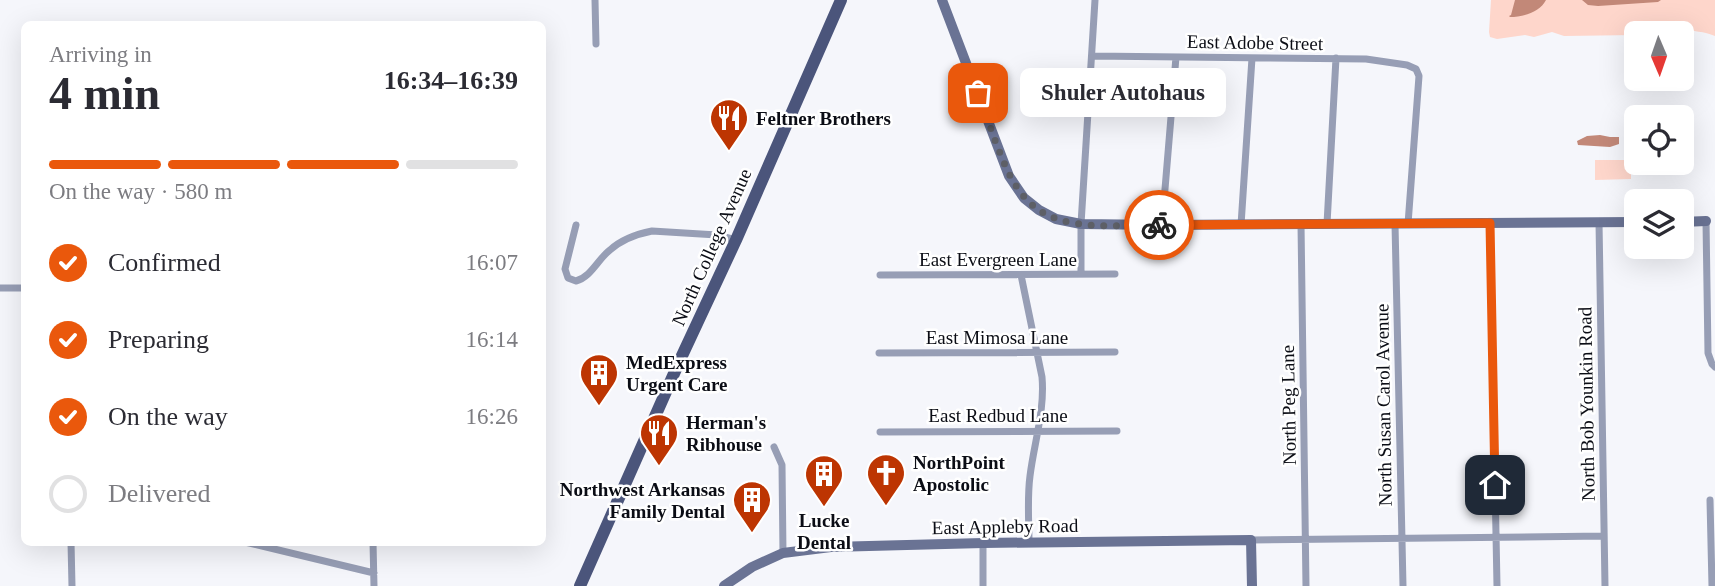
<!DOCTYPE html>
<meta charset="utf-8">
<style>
body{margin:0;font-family:Georgia,serif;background:#f7f7f7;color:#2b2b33;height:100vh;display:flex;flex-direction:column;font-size:26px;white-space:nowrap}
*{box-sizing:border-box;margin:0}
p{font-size:23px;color:#7c7c81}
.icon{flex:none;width:38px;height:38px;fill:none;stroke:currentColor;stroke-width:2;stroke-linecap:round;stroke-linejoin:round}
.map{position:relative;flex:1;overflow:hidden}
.details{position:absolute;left:21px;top:21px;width:525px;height:525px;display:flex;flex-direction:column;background:#fff;border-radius:10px;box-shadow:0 7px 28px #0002}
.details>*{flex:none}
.needle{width:46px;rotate:178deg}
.tools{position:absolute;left:1624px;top:21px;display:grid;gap:14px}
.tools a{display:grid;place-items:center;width:70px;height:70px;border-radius:10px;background:#fff;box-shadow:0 7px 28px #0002;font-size:35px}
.pin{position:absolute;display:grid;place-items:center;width:60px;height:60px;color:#fff;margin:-30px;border-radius:14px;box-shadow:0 4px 10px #0006}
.courier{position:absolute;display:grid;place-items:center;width:70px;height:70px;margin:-35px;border:5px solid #ea580c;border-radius:50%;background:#fff;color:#222;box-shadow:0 2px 9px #0007}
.bubble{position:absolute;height:49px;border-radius:10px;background:#fff;box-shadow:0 7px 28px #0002;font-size:23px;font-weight:700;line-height:49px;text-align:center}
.head em{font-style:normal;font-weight:700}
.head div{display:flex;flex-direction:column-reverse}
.head{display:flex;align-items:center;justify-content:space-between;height:119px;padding:0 28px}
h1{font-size:46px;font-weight:700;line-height:52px}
.bar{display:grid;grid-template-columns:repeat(4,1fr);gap:10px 7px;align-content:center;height:84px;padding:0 28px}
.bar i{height:9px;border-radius:5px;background:#e1e1e2}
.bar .on{background:#ea580c}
.bar p{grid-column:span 4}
ol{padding:0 28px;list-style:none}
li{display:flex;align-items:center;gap:21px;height:77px}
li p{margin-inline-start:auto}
li .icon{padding:7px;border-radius:50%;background:#ea580c;color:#fff;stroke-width:4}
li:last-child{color:#7c7c81}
li i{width:38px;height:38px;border:4px solid #e1e1e2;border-radius:50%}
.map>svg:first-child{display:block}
.green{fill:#fed6cb}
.water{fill:#c28878}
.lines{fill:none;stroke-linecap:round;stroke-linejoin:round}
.street{stroke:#979eb5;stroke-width:7}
.secondary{stroke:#6a7394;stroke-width:10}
.primary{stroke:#4b557b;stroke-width:12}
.done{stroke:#5d5f66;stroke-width:7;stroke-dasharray:0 12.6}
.route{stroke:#ea580c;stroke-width:9}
.labels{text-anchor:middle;stroke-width:5;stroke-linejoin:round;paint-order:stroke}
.street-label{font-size:19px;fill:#0b0d15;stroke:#fff}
.poi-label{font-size:19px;font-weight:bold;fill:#0b0d15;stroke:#fff;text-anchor:start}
</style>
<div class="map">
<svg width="1715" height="586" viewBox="0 0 1715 586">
<rect width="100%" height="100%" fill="#f5f6fb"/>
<path class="green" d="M1491 0H1715V36C1689 26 1662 33 1636 33V35L1564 36 1552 32 1534 37 1525 35 1497 39 1490 37 1489 32Z
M1595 160H1631V179L1595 180Z"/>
<path class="water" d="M1515 0H1546C1540 12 1523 17 1510 17L1509 16 1511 15Z
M1582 0H1661L1658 2 1598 6 1588 5Z
M1600 135 1610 137H1619V144L1610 147 1578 145 1577 141 1587 136Z"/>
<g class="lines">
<path class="street" d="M595 0 596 44
M1092 56 1366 59 1407 65 1416 69 1419 76 1408 224
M1706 221 1708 353 1712 364 1715 367
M1599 222 1605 586
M1490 223 1497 586
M1301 224 1306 586
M1327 224 1336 58
M1395 224 1403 586
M576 225 565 269 568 278 576 281C591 277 598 259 610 250 621 240 637 234 652 231L717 235 736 240
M1162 225 1176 57
M1241 225 1252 58
M1081 274V224L1095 0
M880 275 1115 274
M1021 275 1042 377C1045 411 1034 443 1030 476 1027 498 1029 521 1029 543
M0 288H24
M879 353 1115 352
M880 432 1117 431
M774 447 782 465 783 553
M1710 500 1712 586
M1251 540 1604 536
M71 542 72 586
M245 542 374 573
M373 542 374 586
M983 543V586"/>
<path class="secondary" d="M942 0 1009 176 1024 198 1039 210 1056 219 1081 224 1162 225 1636 222
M1682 222 1706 221
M724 586 752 567 783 553 831 547 983 543 1251 540 1252 586"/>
<path class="primary" d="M580 586 680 360 736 240 841 0"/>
</g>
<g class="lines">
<path class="done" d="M978 93C985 112 991 130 998 148 1013 187 1029 216 1074 223 1101 228 1131 225 1159 225"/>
<path class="route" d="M1159 225 1490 223 1495 485"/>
</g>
<defs>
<symbol id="restaurant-pin" viewBox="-11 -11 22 30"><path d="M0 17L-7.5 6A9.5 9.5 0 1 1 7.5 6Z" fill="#bd3502" stroke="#fff"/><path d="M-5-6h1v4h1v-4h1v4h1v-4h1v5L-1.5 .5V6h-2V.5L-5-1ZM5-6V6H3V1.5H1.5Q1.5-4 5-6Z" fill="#fff"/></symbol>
<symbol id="building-pin" viewBox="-11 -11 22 30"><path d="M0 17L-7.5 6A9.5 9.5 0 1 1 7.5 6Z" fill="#bd3502" stroke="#fff"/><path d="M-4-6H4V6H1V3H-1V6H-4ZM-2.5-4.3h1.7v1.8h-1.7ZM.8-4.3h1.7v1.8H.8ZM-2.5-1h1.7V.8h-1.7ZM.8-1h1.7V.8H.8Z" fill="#fff"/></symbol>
<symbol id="church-pin" viewBox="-11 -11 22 30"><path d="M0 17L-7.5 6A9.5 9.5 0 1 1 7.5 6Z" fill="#bd3502" stroke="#fff"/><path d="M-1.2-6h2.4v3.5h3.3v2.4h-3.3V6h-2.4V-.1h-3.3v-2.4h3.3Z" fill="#fff"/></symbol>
</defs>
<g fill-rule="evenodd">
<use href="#restaurant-pin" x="707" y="96" width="44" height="60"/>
<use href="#building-pin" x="577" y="351" width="44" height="60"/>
<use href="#restaurant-pin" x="637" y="411" width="44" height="60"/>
<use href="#church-pin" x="864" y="451" width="44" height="60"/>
<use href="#building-pin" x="802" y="452" width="44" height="60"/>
<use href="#building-pin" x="730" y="478" width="44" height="60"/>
</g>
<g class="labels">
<g class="street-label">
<text transform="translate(1255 42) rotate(1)" y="7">East Adobe Street</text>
<text transform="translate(711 247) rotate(-66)" y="7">North College Avenue</text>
<text x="998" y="266">East Evergreen Lane</text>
<text x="997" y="344">East Mimosa Lane</text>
<text transform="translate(1586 404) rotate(-91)" y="7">North Bob Younkin Road</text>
<text transform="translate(1288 405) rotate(-91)" y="7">North Peg Lane</text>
<text transform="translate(1383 405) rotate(-91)" y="7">North Susan Carol Avenue</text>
<text x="998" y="422">East Redbud Lane</text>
<text transform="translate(1005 526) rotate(-1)" y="7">East Appleby Road</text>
</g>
<g class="poi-label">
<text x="756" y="125">Feltner Brothers</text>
<text x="626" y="369">MedExpress<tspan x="626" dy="22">Urgent Care</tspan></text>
<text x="686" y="429">Herman's<tspan x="686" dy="22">Ribhouse</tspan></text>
<text x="913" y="469">NorthPoint<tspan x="913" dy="22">Apostolic</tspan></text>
<text x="725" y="496" text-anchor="end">Northwest Arkansas<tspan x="725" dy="22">Family Dental</tspan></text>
<text x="824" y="527" text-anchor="middle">Lucke<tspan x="824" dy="22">Dental</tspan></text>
</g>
</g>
</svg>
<div class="tools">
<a><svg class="needle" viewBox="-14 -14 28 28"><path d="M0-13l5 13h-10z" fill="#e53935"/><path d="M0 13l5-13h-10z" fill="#7c7c81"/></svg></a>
<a><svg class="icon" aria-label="locate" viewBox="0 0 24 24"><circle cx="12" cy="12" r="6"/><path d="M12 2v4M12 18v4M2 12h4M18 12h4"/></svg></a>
<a><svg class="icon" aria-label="layers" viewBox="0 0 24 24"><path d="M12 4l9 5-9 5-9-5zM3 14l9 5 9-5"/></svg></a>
</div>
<div class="pin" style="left:978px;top:93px;background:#ea580c"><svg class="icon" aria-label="bag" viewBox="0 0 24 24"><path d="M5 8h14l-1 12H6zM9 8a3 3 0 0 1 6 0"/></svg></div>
<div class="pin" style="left:1495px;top:485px;background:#1f2937"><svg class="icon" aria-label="home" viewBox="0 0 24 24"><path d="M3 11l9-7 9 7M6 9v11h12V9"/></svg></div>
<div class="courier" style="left:1159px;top:225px"><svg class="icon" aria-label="bike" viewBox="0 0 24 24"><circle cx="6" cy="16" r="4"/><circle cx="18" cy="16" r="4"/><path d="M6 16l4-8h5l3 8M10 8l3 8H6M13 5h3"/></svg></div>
<div class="bubble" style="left:1020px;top:68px;width:206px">Shuler Autohaus</div>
<section class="details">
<div class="head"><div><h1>4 min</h1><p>Arriving in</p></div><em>16:34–16:39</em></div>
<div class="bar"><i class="on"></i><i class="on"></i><i class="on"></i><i></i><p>On the way · 580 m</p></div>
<ol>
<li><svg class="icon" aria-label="check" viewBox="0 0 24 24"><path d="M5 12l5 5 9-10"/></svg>Confirmed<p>16:07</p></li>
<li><svg class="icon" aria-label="check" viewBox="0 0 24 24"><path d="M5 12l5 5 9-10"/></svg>Preparing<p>16:14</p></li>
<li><svg class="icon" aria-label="check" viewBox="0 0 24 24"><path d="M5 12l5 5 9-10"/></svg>On the way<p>16:26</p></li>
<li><i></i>Delivered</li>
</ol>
</section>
</div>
